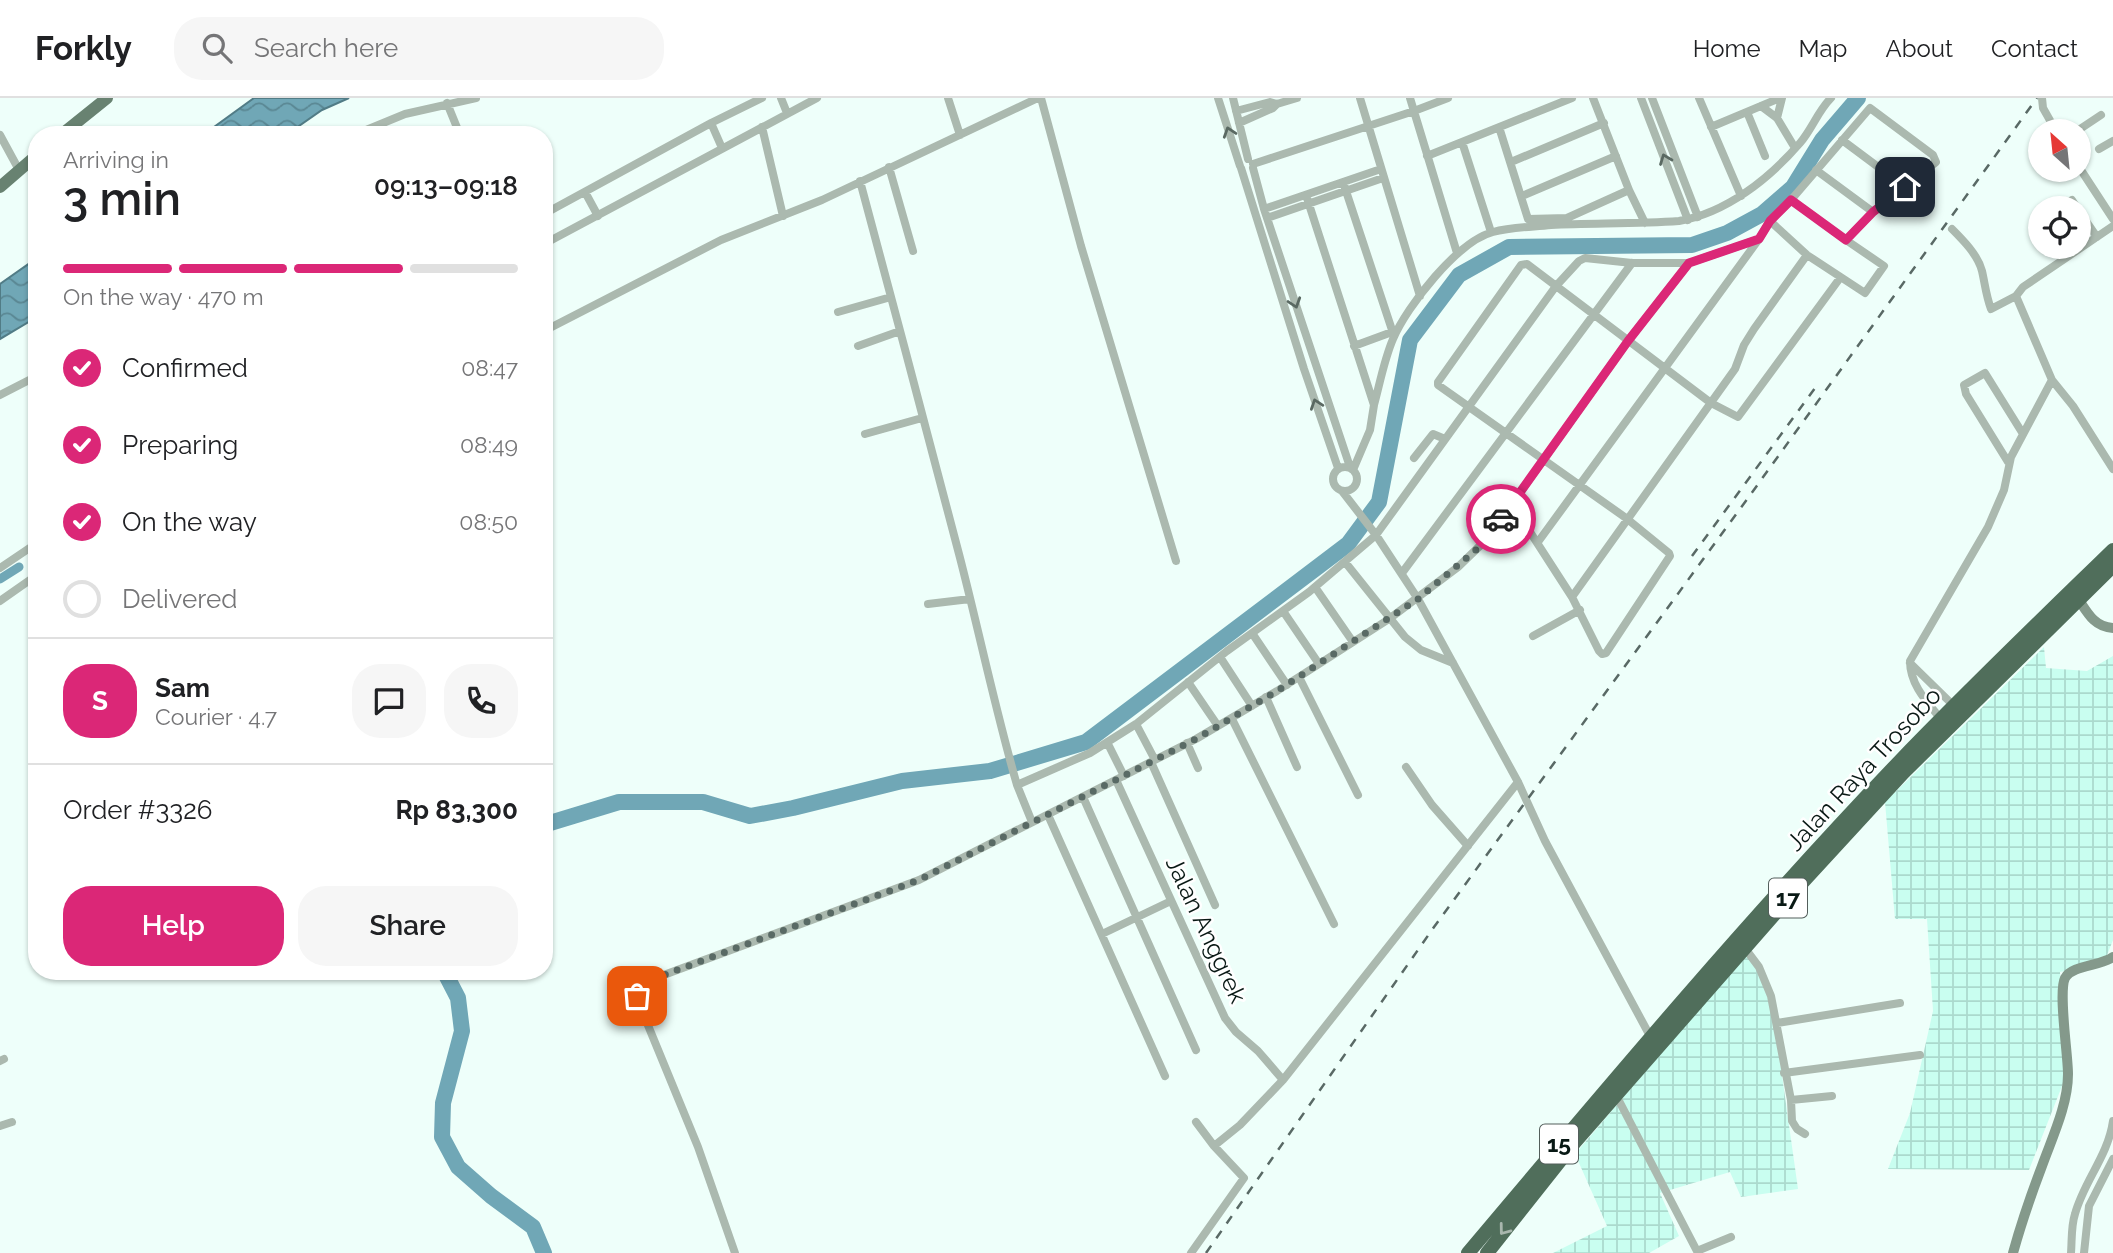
<!DOCTYPE html>
<meta charset="utf-8">
<style>
body{margin:0;font-family:Raleway,sans-serif;background:#f6f6f6;color:#202124;height:100vh;display:flex;flex-direction:column;font-size:26px;white-space:nowrap}
*{box-sizing:border-box;margin:0}
p{font-size:23px;color:#757577}
.icon{flex:none;width:38px;height:38px;fill:none;stroke:currentColor;stroke-width:2;stroke-linecap:round;stroke-linejoin:round}
.map{position:relative;flex:1;overflow:hidden}
.details{position:absolute;left:28px;top:28px;width:525px;height:854px;display:flex;flex-direction:column;background:#fff;border-radius:28px;box-shadow:0 2px 5px #0004}
.details>*{flex:none}
.needle{width:46px;rotate:333deg}
.fabs{position:absolute;left:2028px;top:21px;display:grid;gap:14px}
.fabs a{display:grid;place-items:center;width:63px;height:63px;border-radius:50%;background:#fff;box-shadow:0 2px 5px #0004;font-size:35px}
.pin{position:absolute;display:grid;place-items:center;width:60px;height:60px;color:#fff;margin:-30px;border-radius:14px;box-shadow:0 4px 10px #0006}
.courier{position:absolute;display:grid;place-items:center;width:70px;height:70px;margin:-35px;border:5px solid #db2777;border-radius:50%;background:#fff;color:#222;box-shadow:0 2px 9px #0007}
.head em{font-style:normal;font-weight:600}
.head div{display:flex;flex-direction:column-reverse}
.head{display:flex;align-items:center;justify-content:space-between;height:119px;padding:0 35px}
h1{font-size:46px;font-weight:600;line-height:52px}
.bar{display:grid;grid-template-columns:repeat(4,1fr);gap:10px 7px;align-content:center;height:84px;padding:0 35px}
.bar i{height:9px;border-radius:5px;background:#e0e0e0}
.bar .on{background:#db2777}
.bar p{grid-column:span 4}
.line{display:flex;align-items:center;gap:18px;padding:0 35px;border-top:2px solid #e0e0e0}
.line div{flex:1}
.round{display:grid;place-items:center;flex:none;width:74px;height:74px;border-radius:28px;background:#f6f6f6}
ol{padding:0 35px;list-style:none}
li{display:flex;align-items:center;gap:21px;height:77px}
li p{margin-inline-start:auto}
li .icon{padding:7px;border-radius:50%;background:#db2777;color:#fff;stroke-width:4}
li:last-child{color:#757577}
li i{width:38px;height:38px;border:4px solid #e0e0e0;border-radius:50%}
.primary-button{display:flex;gap:14px;margin-top:auto;padding:14px 35px}
.primary-button a{flex:1;height:80px;border-radius:28px;background:#db2777;color:#fff;font-size:28px;font-weight:600;line-height:80px;text-align:center}
.primary-button a+a{background:#f6f6f6;color:#202124}
header{display:flex;align-items:center;gap:42px;box-sizing:border-box;height:98px;padding:0 35px;background:#fff;border-bottom:2px solid #e0e0e0}
header strong{font-size:33px}
nav{display:flex;gap:38px;margin-inline-start:auto;font-size:24px}
.search{width:490px;height:63px;background:#f6f6f6;display:flex;align-items:center;gap:18px;box-sizing:border-box;padding:0 24px;border-radius:28px;color:#757577;font-size:26px}
.map>svg:first-child{display:block}
.industrial{fill:url(#industrial-grid)}
.water{fill:url(#water-waves);stroke:#517c86;stroke-width:2}
.lines{fill:none;stroke-linecap:round;stroke-linejoin:round}
.canal{stroke:#70a7b6;stroke-width:9}
.river{stroke:#70a7b6;stroke-width:16}
.street{stroke:#abb9af;stroke-width:8}
.secondary{stroke:#84998b;stroke-width:10}
.primary{stroke:#688271;stroke-width:12}
.highway{stroke:#506e5b;stroke-width:14}
.rail{stroke:#596965;stroke-width:2.5;stroke-dasharray:9 9;stroke-linecap:butt}
.oneway{stroke:#5a6962}
.oneway2{stroke:#a8b6ad}
.done{stroke:#596a65;stroke-width:7;stroke-dasharray:0 12.6}
.route{stroke:#db2777;stroke-width:9}
.labels{text-anchor:middle;stroke-width:5;stroke-linejoin:round;paint-order:stroke}
.shield{fill:#fff;stroke:#535e5b;stroke-width:2}
.shield-label{font-size:23px;font-weight:bold;fill:#091915}
.street-label{font-size:24px;fill:#091915;stroke:#fff}
</style>
<header>
<strong>Forkly</strong>
<div class="search"><svg class="icon" aria-label="search" viewBox="0 0 24 24"><circle cx="10" cy="10" r="6"/><path d="M15 15l6 6"/></svg>Search here</div>
<nav><a>Home</a><a>Map</a><a>About</a><a>Contact</a></nav>
</header>
<div class="map">
<svg width="2113" height="1155" viewBox="0 0 2113 1155">
<defs>
<pattern id="industrial-grid" width="8" height="8" patternUnits="userSpaceOnUse" patternTransform="scale(1.75)"><rect width="8" height="8" fill="#c9fef0"/><path d="M0 4h8M4 0v8" fill="none" stroke="#abd9cd"/></pattern>
<pattern id="water-waves" width="16" height="10" patternUnits="userSpaceOnUse" patternTransform="scale(1.75)"><rect width="16" height="10" fill="#70a7b6"/><path d="M0 5q4-4 8 0t8 0" fill="none" stroke="#5a8793"/></pattern>
</defs>
<rect width="100%" height="100%" fill="#eefffa"/>
<path class="industrial" d="M2044 549 2046 570 2087 573 2113 558V842L2104 865 2060 874 2064 983 2029 1072 1888 1071 1910 1015 1933 913 1927 821H1895L1885 704Z
M1748 853 1769 885 1798 1091 1741 1099 1730 1074 1660 1095 1679 1138 1649 1155H1553L1607 1128 1575 1056Z"/>
<path class="water" d="M254 0H349L322 12 286 37H203Z
M37 160V219L0 241V186Z"/>
<g class="lines">
<path class="canal" d="M0 481 19 469"/>
<path class="river" d="M544 725H550L619 704H703L750 718 793 710 902 683 990 673 1086 644 1348 446 1379 404 1410 242 1459 177 1509 149 1692 147 1727 135 1762 116 1793 89 1822 42 1858 0
M444 873 458 900 462 933 443 1005 442 1039 458 1069 491 1098 533 1129 544 1155"/>
<path class="street" d="M781 0 787 15
M948 0 960 37
M1041 0 1081 148 1176 463
M1218 0 1240 68
M1233 0 1248 61
M1360 0 1420 198
M1410 0 1457 155
M1593 0 1629 92 1645 125
M1641 0 1688 122
M1652 0 1698 119
M1699 0 1741 98
M2042 0 2043 10 2056 33
M447 5 460 37
M1761 8 1777 20 1795 50
M1236 13 1270 4 1277 6 1297 0
M1747 14 1765 58
M1777 20 1782 0
M711 25 722 50
M1239 25 1273 10 1277 6
M762 29 783 118
M1499 29 1528 121 1567 120 1629 92
M1711 29 1780 0
M2077 33 2101 17
M0 37 19 72
M354 37 405 16 476 0
M1842 42 1905 89 1916 102
M1462 44 1491 134
M2099 51 2113 43
M1427 58 1572 0
M1511 64 1604 25
M1253 66 1414 13 1448 0
M889 69 913 153
M2079 69 2113 121
M1241 70 1304 271 1338 370
M1253 70 1264 111 1350 369
M1816 72 1873 114
M860 83C893 207 927 332 959 456 979 533 995 611 1017 687
M1343 84 1394 238
M585 94 598 118
M1306 97 1374 307 1370 332 1353 372
M1522 98 1616 58
M2072 102 2077 110
M1264 111 1381 71
M2079 113 2097 139
M544 116 711 25 762 0
M1267 120 1383 80
M1770 123 1807 157 1865 195 1884 168 1846 142
M2113 128 2023 189 2016 198 2052 282 2073 308 2113 371
M1952 131C1963 142 1978 157 1982 173 1985 186 1986 198 1991 211L2016 198
M544 146 817 0
M838 214 891 199
M544 233 721 142 822 102 1038 0
M858 248 900 233
M1354 248 1392 234
M0 297 37 278
M1374 307C1380 285 1384 262 1393 241 1407 208 1458 143 1493 134 1511 129 1532 129 1551 127 1593 125 1636 126 1679 123 1726 115 1769 81 1800 45 1812 31 1818 13 1831 0
M865 336 922 320
M1414 360 1433 336 1445 341
M2008 364 1966 296 1964 287 1985 275 2023 336
M1333 381a12 12 0 1 1 24 0a12 12 0 1 1-24 0Z
M1342 393 1376 437 1418 501 1518 684 1545 743 1650 938
M1512 406 1572 499 1599 553 1602 556 1606 555 1670 458 1669 455 1626 420 1438 287V284L1521 167 1527 166 1711 305 1738 319 1840 180
M1492 437 1521 418
M1538 444 1759 141
M1345 464 1405 539 1421 552 1453 565
M0 470 37 445
M1402 475 1632 165
M1315 489 1353 544
M1572 499 1735 271 1744 247 1754 231 1807 157
M0 503 37 477
M928 506 970 501
M1283 513 1319 566
M1252 535 1287 587
M1533 538 1580 512
M1220 559 1252 608
M1910 565 1954 608
M1299 579 1358 697
M1188 584 1218 628
M1266 599 1297 669
M1232 621 1334 826
M1941 621C1927 604 1910 587 1910 563L1988 429 2004 392 2011 359 2052 282
M1136 626 1155 662
M1107 644 1124 678
M1187 645 1198 670
M1151 664 1215 807
M1406 669 1432 707 1468 748
M1116 682 1225 920 1236 934 1258 953 1283 982
M1083 699 1196 952
M1048 717 1165 978
M1032 724 1017 687 1090 655 1136 626 1227 553 1309 494 1376 437 1556 188 1579 163 1585 160 1632 165H1689
M1102 836 1171 803
M1744 849 1759 869 1771 898 1791 1002 1792 1023 1797 1031 1805 1036
M1777 925 1900 905
M0 963 4 961
M1784 975 1920 957
M1616 997 1698 1155
M1791 1002 1832 998
M0 1028 12 1024
M1214 1048 1240 1027 1283 982 1518 684
M1697 1153 1731 1139
M735 1155 698 1049 638 903C635 890 643 887 653 881L919 782 1196 641 1277 593 1389 521 1458 469 1487 441 1628 243 1689 165 1759 141 1770 123 1791 102 1870 10 1933 57 1936 64 1873 114 1846 142 1791 102
M1191 1155 1244 1080 1214 1048 1196 1024
M2071 1155C2072 1142 2071 1128 2075 1116 2084 1083 2108 1058 2113 1023
M2084 1155 2089 1108 2113 1061"/>
<path class="secondary" d="M2079 502C2088 516 2095 529 2113 530
M2013 1155C2021 1126 2031 1097 2042 1068 2052 1040 2068 1007 2068 976 2068 956 2058 894 2065 880 2072 867 2101 868 2113 859"/>
<path class="primary" d="M61 37 107 0
M0 89 37 57"/>
<path class="highway" d="M1468 1155C1608 989 1748 822 1898 665 1968 592 2041 522 2113 452
M1487 1155 1575 1044 1800 787 1903 675 2113 468"/>
<path class="rail" d="M1692 458 1818 286
M1206 1155 1434 829 1748 400 2037 0"/>
</g>
<defs><path id="oneway-chevron" d="M-2-3.5L2.5 0L-2 3.5" fill="none" stroke-width="1.6" stroke-linecap="round" stroke-linejoin="round" transform="scale(1.75)"/></defs>
<g class="oneway">
<use href="#oneway-chevron" transform="translate(1229 34) rotate(-108)"/>
<use href="#oneway-chevron" transform="translate(1665 61) rotate(-111)"/>
<use href="#oneway-chevron" transform="translate(1295 205) rotate(72)"/>
<use href="#oneway-chevron" transform="translate(1316 306) rotate(-109)"/>
</g>
<use class="oneway2" href="#oneway-chevron" transform="translate(1504 1132) rotate(127)"/>
<g class="lines">
<path class="done" d="M637 898 641 888 653 881 919 782 1196 641 1277 593 1418 501 1477 451 1501 421"/>
<path class="route" d="M1501 421 1628 243 1689 165 1759 141 1770 123 1791 102 1846 142 1873 114 1905 89"/>
</g>
<g class="labels">
<g class="shield">
<rect x="1769" y="780.5" width="38" height="39" rx="5"/>
<rect x="1540" y="1026.5" width="38" height="39" rx="5"/>
</g>
<g class="shield-label">
<text x="1788" y="808">17</text>
<text x="1559" y="1054">15</text>
</g>
<g class="street-label">
<text transform="translate(1864 671) rotate(-47)" y="8">Jalan Raya Trosobo</text>
<text transform="translate(1206 832) rotate(65)" y="8">Jalan Anggrek</text>
</g>
</g>
</svg>
<div class="fabs">
<a><svg class="needle" viewBox="-14 -14 28 28"><path d="M0-13l5 13h-10z" fill="#e53935"/><path d="M0 13l5-13h-10z" fill="#757577"/></svg></a>
<a><svg class="icon" aria-label="locate" viewBox="0 0 24 24"><circle cx="12" cy="12" r="6"/><path d="M12 2v4M12 18v4M2 12h4M18 12h4"/></svg></a>
</div>
<div class="pin" style="left:637px;top:898px;background:#ea580c"><svg class="icon" aria-label="bag" viewBox="0 0 24 24"><path d="M5 8h14l-1 12H6zM9 8a3 3 0 0 1 6 0"/></svg></div>
<div class="pin" style="left:1905px;top:89px;background:#1f2937"><svg class="icon" aria-label="home" viewBox="0 0 24 24"><path d="M3 11l9-7 9 7M6 9v11h12V9"/></svg></div>
<div class="courier" style="left:1501px;top:421px"><svg class="icon" aria-label="car" viewBox="0 0 24 24"><path d="M5 17H2v-5l4-1 3-4h7l3 4 3 1v5h-3M9 17h6M6 11h13"/><circle cx="7" cy="17" r="2"/><circle cx="17" cy="17" r="2"/></svg></div>
<section class="details">
<div class="head"><div><h1>3 min</h1><p>Arriving in</p></div><em>09:13–09:18</em></div>
<div class="bar"><i class="on"></i><i class="on"></i><i class="on"></i><i></i><p>On the way · 470 m</p></div>
<ol>
<li><svg class="icon" aria-label="check" viewBox="0 0 24 24"><path d="M5 12l5 5 9-10"/></svg>Confirmed<p>08:47</p></li>
<li><svg class="icon" aria-label="check" viewBox="0 0 24 24"><path d="M5 12l5 5 9-10"/></svg>Preparing<p>08:49</p></li>
<li><svg class="icon" aria-label="check" viewBox="0 0 24 24"><path d="M5 12l5 5 9-10"/></svg>On the way<p>08:50</p></li>
<li><i></i>Delivered</li>
</ol>
<div class="line" style="height:126px"><b class="round" style="background:#db2777;color:#fff">S</b><div><b>Sam</b><p>Courier · 4.7</p></div><a class="round"><svg class="icon" aria-label="chat" viewBox="0 0 24 24"><path d="M4 5h16v11H9l-5 4z"/></svg></a><a class="round"><svg class="icon" aria-label="phone" viewBox="0 0 24 24"><path d="M5 4h4l2 5-3 2q2 4 5 5l2-3 5 2v4C11 20 4 13 5 4z"/></svg></a></div>
<div class="line" style="height:91px"><div>Order #3326</div><b>Rp 83,300</b></div>
<div class="primary-button"><a>Help</a><a>Share</a></div>
</section>
</div>
